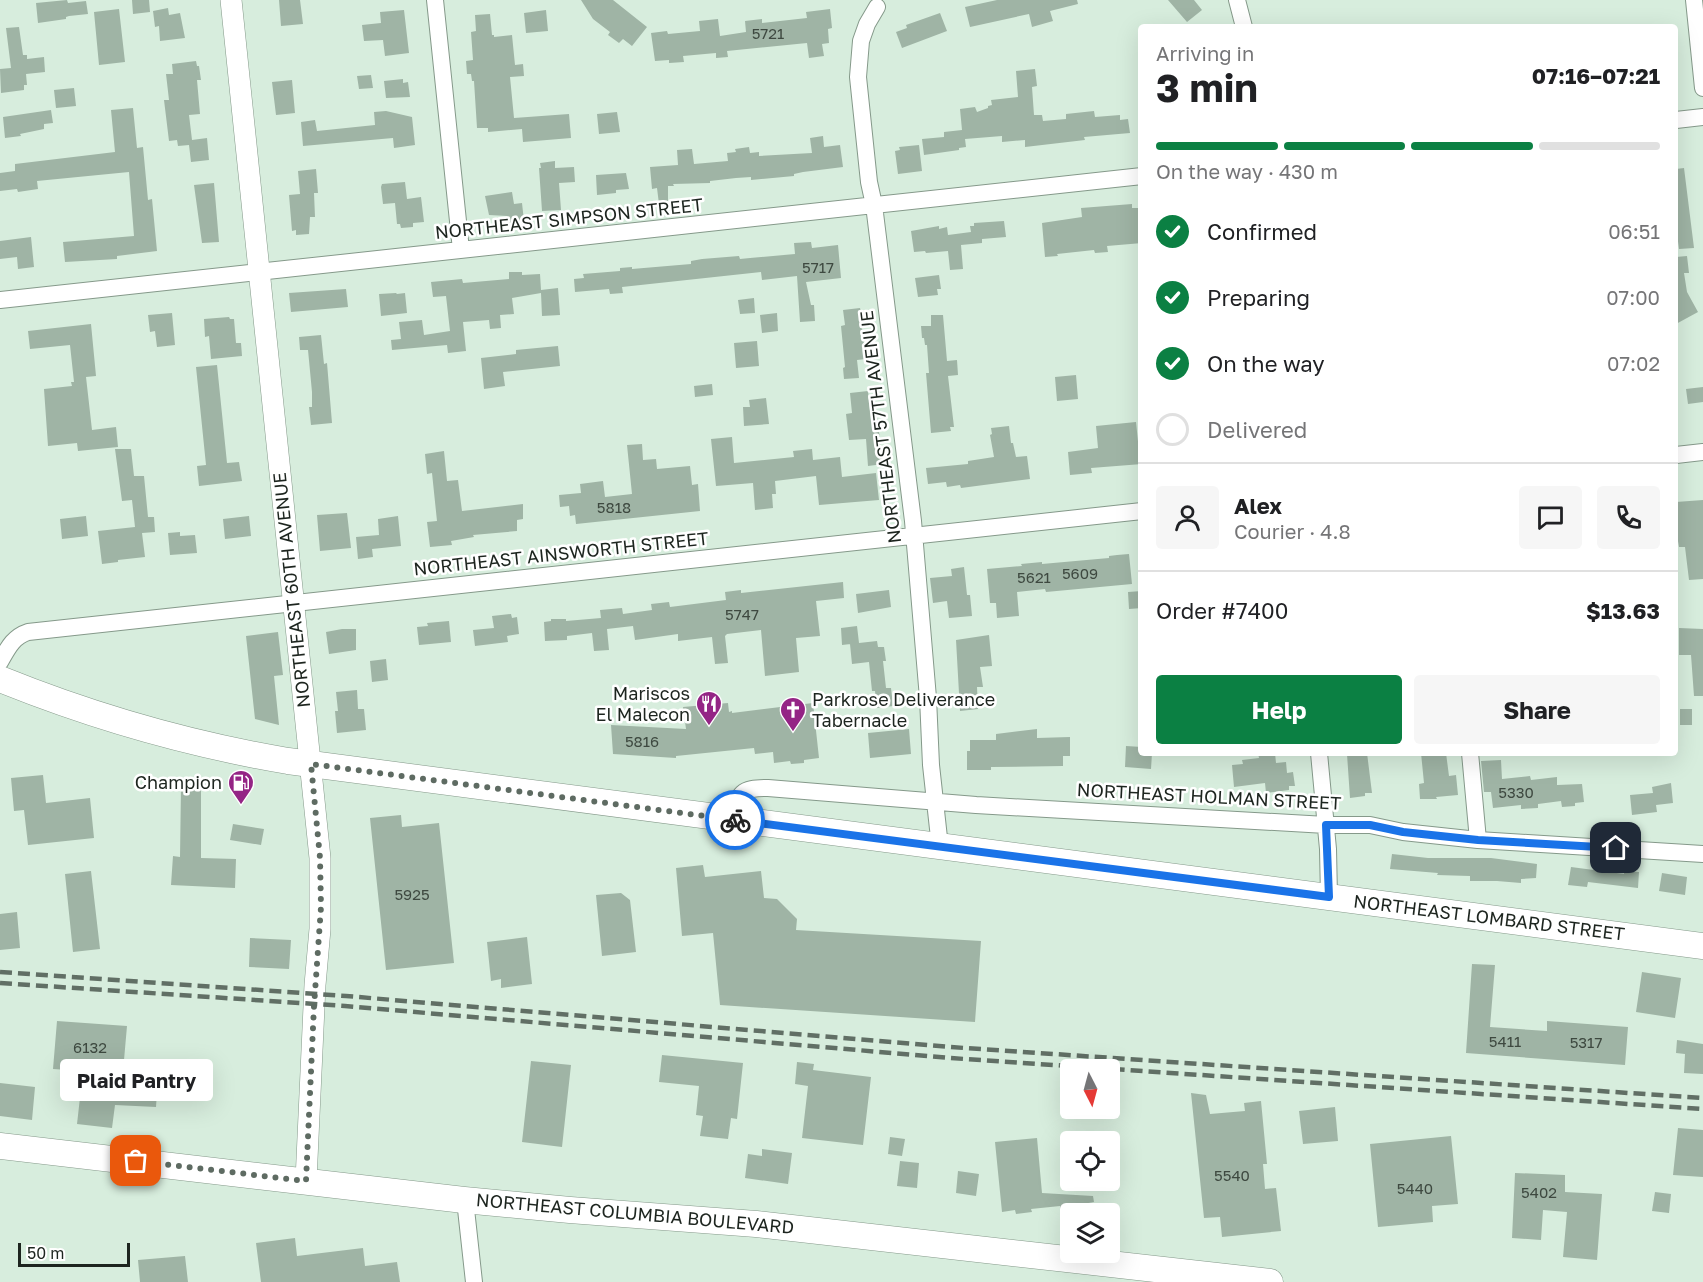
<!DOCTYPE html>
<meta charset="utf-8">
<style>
body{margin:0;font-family:"Golos Text",sans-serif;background:#f6f6f6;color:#202124;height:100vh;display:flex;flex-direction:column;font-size:22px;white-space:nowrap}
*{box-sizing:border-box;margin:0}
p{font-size:20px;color:#757577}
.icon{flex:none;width:33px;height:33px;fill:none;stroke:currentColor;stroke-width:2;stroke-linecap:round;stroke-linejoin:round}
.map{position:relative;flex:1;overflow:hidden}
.drawer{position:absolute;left:1138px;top:24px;width:540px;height:732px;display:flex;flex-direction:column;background:#fff;border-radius:6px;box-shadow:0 6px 24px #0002}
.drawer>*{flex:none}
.needle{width:39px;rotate:174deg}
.buttons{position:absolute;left:1060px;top:1059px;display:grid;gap:12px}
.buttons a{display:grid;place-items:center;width:60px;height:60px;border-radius:6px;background:#fff;box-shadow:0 6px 24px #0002;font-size:30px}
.scale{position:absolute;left:18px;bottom:15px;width:112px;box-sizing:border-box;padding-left:6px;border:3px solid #1d251f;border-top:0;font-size:16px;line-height:21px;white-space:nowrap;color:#1d251f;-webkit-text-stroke:4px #fff;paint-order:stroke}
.pin{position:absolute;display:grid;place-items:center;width:51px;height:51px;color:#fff;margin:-26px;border-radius:12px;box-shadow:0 3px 9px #0006}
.courier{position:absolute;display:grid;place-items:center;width:60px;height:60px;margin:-30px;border:4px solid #1a73e8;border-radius:50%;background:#fff;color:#222;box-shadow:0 2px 8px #0007}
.bubble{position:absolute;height:42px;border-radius:6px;background:#fff;box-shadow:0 6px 24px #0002;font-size:20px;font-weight:700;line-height:42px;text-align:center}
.overview em{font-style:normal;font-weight:700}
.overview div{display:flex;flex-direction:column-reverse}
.overview{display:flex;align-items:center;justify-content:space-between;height:102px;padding:0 18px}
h1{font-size:39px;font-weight:700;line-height:45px}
.bar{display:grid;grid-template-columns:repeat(4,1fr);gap:9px 6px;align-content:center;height:72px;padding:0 18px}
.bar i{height:8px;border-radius:4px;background:#e0e0e0}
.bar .selected{background:#0b8043}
.bar p{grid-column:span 4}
.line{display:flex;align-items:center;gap:15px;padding:0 18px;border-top:2px solid #e0e0e0}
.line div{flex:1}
.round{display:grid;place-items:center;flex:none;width:63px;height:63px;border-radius:6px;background:#f6f6f6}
ol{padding:0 18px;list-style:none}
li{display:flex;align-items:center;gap:18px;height:66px}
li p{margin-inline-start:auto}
li .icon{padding:6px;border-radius:50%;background:#0b8043;color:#fff;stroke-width:4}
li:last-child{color:#757577}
li i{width:33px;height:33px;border:3px solid #e0e0e0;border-radius:50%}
.primary-button{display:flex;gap:12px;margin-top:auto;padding:12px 18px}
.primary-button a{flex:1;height:69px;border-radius:6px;background:#0b8043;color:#fff;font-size:24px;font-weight:700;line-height:69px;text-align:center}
.primary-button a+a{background:#f6f6f6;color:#202124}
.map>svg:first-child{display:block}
.building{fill:#9fb4a5}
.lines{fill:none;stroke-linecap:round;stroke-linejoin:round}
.minor-casing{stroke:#85998a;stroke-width:18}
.tertiary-casing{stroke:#85998a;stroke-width:22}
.primary-casing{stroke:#85998a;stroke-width:27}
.minor{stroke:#fff;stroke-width:16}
.tertiary{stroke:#fff;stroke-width:21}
.primary{stroke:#fff;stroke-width:26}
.rail{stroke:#616f65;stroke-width:4.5;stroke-dasharray:12 6;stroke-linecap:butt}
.done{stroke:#5e6b62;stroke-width:6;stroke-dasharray:0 10.8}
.route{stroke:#1a73e8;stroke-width:8}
.labels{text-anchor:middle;stroke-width:5;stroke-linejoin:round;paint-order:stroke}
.number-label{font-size:15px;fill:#3e4940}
.street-label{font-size:18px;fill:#1d251f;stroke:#fff}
.poi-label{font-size:18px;fill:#1d251f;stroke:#fff;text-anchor:end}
</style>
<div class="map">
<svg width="1703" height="1282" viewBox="0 0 1703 1282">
<rect width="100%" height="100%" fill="#d7eddd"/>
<path class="building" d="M67 0 68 3 86 1 88 14 69 16 66 17V19L38 23 36 3Z
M132 0H149L150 12 133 14Z
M279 0H300L303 24 281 26Z
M581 0H613L647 27 632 46 623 39 619 43 608 35 610 32 593 19Z
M997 0H1077L1078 4 1050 11 1053 21 1032 27 1029 14 970 27 965 7Z
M1168 0H1194L1202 10 1187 22Z
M168 8 169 15 180 13 185 38 160 41 159 26 155 27 153 11Z
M119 9 125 62 99 65 94 12Z
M830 9 832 28 828 29 829 43 822 44 824 56 809 58 807 43 727 51 728 57 716 58V53L683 56 684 62 669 63V60L655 61 651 33 667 31 668 34 700 31 699 21 718 19 720 36 746 32 745 21 762 19V23L807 18 806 12Z
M404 10 409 53 385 56 383 40 364 41 362 25 381 23 380 12Z
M546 10 548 31 526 33 524 13Z
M940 13 947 31 902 48 896 32 907 28 906 25Z
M490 14 492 35H494V37L512 35 515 65 523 64 524 76 510 77 514 118 569 114 571 138 523 142 522 129 488 132V128H477L474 81H472L471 74H467L466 61 473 60 471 32 476 31 475 15Z
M19 27 23 55H27V59L44 57 45 72 26 74 27 85H24V90L1 93 0 69 11 68 6 28Z
M196 61 197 66H199L201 80H197L200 114 189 115 192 140 207 138 209 160 191 162 189 145 178 146 177 140 169 141 164 100H169L166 74H173L172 64Z
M1035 69 1037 86 1032 87 1034 115H1042L1043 121 1066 119V114L1094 111 1095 117 1120 115V120L1128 119 1130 133 1084 137 1085 140 1025 147V140L1002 142V136L965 139 966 147 959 148V150L924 155 922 139 944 137V132L962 130 960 109 975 107 977 112 988 108V106L992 105 991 100 1018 97 1016 71Z
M371 75 373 88 359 89 357 76Z
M403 79V83L408 82 410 97 386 98 384 81Z
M292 80 295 113 276 115 272 82Z
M74 88 76 106 56 108 54 90Z
M133 108 137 148 143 147 148 200 152 199 157 251 117 256V259L65 262 63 242 134 236 129 172 37 181 38 189 18 192 17 189 0 191V173L15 171V164L115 152 111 110Z
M51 110 53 123 44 124V129L20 134 21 136 5 138 3 117Z
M386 111 412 117 415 145 394 148 393 138 303 146 301 122 315 120 317 131 375 125 374 112Z
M617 112 620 132 599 134 597 114Z
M823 136 824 147 840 145 843 167 803 172 794 174V176L751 180V177L736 178 710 181V183L673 184 674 186H668V212H660L657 188 652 189 650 167 678 165 677 150 692 149 694 164 728 161 727 153 736 152 735 149 749 147 750 153 759 152V156L812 153 810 138Z
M919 145 922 171 898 174 895 151 900 150 899 147Z
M555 161V168L574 167 575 182 559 183 561 210 542 211 539 168H541L540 163Z
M1684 168 1694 248 1679 249 1677 234H1676V169Z
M316 169 318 193H314L315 217H310L309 234 296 235V230L292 231 289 195 300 194 298 171Z
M626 173 629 189 616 190V193L597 195 596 175Z
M405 182 407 199 421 197 424 222 413 223V227L401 228 400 224H397L395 203 383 204 381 187 382 184Z
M214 183 219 242 202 243 194 185Z
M512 192 514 204 522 203 524 221 508 223 507 216 489 215 485 196Z
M1132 204V208H1142V243L1107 246 1108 252 1095 253 1094 250 1057 254 1058 256 1045 257 1042 223 1082 217 1081 208Z
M1004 221 1006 237 982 239V243L961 245 963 269 950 270 948 251 926 253 925 251 914 252 911 231 939 226V229L947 227 948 235 971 232 970 226H974V223Z
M31 237 34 267 18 269 17 257 0 259V241Z
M811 242 812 248 838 245 841 278 806 282 811 305H814L815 321 800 322 797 276 762 280 761 272 622 287 623 293 610 294 609 289 575 292 574 279 584 278 583 274 620 271V268L632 267V269L691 264V261L702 259 739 256 740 259 750 258 795 254 794 243Z
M1687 256 1689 273H1684L1687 292 1698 312 1676 324V257Z
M509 272H522V275L540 274 541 290 558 288 560 315 542 316 541 293 512 298 514 314 500 315 501 328 490 329 489 320 463 322 466 351 448 353 447 345 392 350 391 340 401 339 399 322 422 320 424 335 450 331 446 296 433 297 431 282 462 279 463 283 509 279Z
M939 275 941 289H937L938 295 918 297 915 278Z
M346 289 348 307 291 312 289 293Z
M396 293 397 294 405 293 407 313 381 316 379 294Z
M754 298 755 313 740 314 738 300Z
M860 308 863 320H861L866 359 857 360 859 378 844 379 843 368 845 367 841 326 845 325 843 310Z
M172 313 175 345 157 347 155 331 150 332 148 315Z
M777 313 778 331 762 333 760 315Z
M931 315H943L947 361 957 360 958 375 948 376 954 427H950L951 431 931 433 926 373H929L927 345H925L924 338H922L921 326H931Z
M229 317 230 319H234L236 343H241L242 356 211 359 209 336 205 337 204 319Z
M91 324 96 376 86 377 92 430 116 427 118 447 78 451 77 443 48 446 44 389 72 386 71 382H74L70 345 30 349 28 331Z
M321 335 324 364 327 363 332 423 311 425 309 407H312V392L308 350H300L299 337Z
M757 341 759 366 736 368 734 343Z
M558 346 560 366 503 372 505 386 484 389 481 358 516 354V350Z
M217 365 227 463 239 462 242 481 199 486 197 466 206 465 196 367Z
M1076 375 1078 399 1057 401 1055 377Z
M712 384 713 395 695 397 694 386Z
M1703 387V402L1688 404 1686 389Z
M868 391 870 411 872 416H877L883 464 868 466 866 439 849 440 846 414 852 413 850 393Z
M766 398 769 424 744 426 743 407H750L749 400Z
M1136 422 1139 451H1142V464L1091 468 1092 473 1070 475 1068 452 1098 448 1096 426Z
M1009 426 1011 443H1013L1016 457 1027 456 1030 479 961 488 960 485 947 487 946 482 928 484 926 468 968 464V461L994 457 990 435 992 434 991 428Z
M732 437 734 463 794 457 793 451 812 449 813 460 840 457 842 477 876 473 879 500 819 505 816 476 775 481 776 494H772L773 508 755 510 753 483 716 486 711 439Z
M642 444 643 460 656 459 657 469 690 466 692 485 698 484 700 511 576 524 575 515 570 516 569 506 560 507 559 495 581 493 580 484 603 481 605 497 632 494 627 445Z
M115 449H131L134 476H144L148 517H154L155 532 142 533 145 557 118 560V562L102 564 98 531 135 527 132 500 122 501Z
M444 451 447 481 458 480 462 511 523 504V519L517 520V531L473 535 474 537 451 541 452 545 430 547 427 522 437 521 432 473 427 474 425 454Z
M1703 500V579L1689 580 1685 547H1679L1677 535H1676V502Z
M347 513 351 548 320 551 317 515Z
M86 516 88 536 62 539 60 519Z
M249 516 251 536 225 539 223 519Z
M398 516 401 546 372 549 373 557 358 559 356 537 379 535 378 519Z
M180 532V536L195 535 197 553 170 555 168 533Z
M1129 554 1132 584 1046 592 1045 589 1017 592 1019 616 997 618 996 603H990L987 569 1022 566 1021 564 1042 562V564L1109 558V556L1117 555Z
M964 567 967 595H970L972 616 949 618 947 601 933 603 930 578 952 576 951 569Z
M843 582 844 598 816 601 820 636 796 638 799 672 765 676 761 630 727 634 725 636 728 663 715 664 712 637 678 641V634L635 640 633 626 607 629 609 650 594 651 592 633 567 636V640L545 641 544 622 551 621V619H566V621L601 618 600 610 622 608 623 614 652 610 651 604 669 602 670 607 726 600 725 592 741 590V593Z
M889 590 891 607 858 613 856 594Z
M1142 591V608L1129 609 1128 592Z
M511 614 512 618 517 617 519 634 507 636 508 642 475 646 473 630 494 628 492 616Z
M449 621 451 642 419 645 417 627 428 626 427 623Z
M857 626 859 643 842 645 841 628Z
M1679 628 1703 629V696H1694L1691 655H1679Z
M342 629H356V650L329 654 326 632Z
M278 632 283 675 274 676 279 725 255 719 246 636Z
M989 635 992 666 980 667 983 687H977L978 709 960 711 956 640Z
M877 641 878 647H884L886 661H883L886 688H891L893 706 877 708 875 691H872L869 662 852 664 850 644Z
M386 659 388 680 372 682 370 661Z
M357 690 358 709H364L366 730 337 733 335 711H338L336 692Z
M728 703 729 712 732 711V713L813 703 819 758 804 760V763L791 764 790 761 774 763 773 752 755 754 754 748 676 756V758L613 754 611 725 686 729 683 707Z
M1680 709H1692V725H1680Z
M909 729 911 754 870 758 868 733Z
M1037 729V738L1070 737V756H1063V766L991 767V770H967V751H970V740H996V734Z
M1126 746 1142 747V753H1152L1151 769 1125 767Z
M1258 753H1275L1276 763 1286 762 1287 773 1293 772 1295 786H1289V790L1266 793 1265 783 1234 787 1232 765 1243 764 1242 760 1259 758Z
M1356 753H1367L1372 793H1365V796L1350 798 1347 754Z
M1421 753H1446L1449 776 1456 775 1458 795 1436 797 1437 799H1420L1419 784 1424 783Z
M1501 760 1502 779 1530 776 1531 780 1557 777V785L1582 784 1584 802 1575 803V806L1562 807 1561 801 1538 804V808L1521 809V805L1493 808 1491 792H1484L1481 761Z
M43 775 46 803 90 798 94 838 28 845 24 810 14 811 11 778Z
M1671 783 1673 803 1656 805 1657 812 1632 815 1630 795 1653 793 1652 787Z
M181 786H201V858L236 859 235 888 171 885 173 856 180 857Z
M401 815 402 827 439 823 454 963 386 970 370 818Z
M233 824 264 829 261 845 230 840Z
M1392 854 1428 858H1491L1537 864 1536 878 1521 879V883L1497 881H1470V876L1437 875 1438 873 1390 869Z
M703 865 705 877 761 871 764 898 777 899 797 919 796 930 981 941 975 1022 720 1005 713 933 682 936 676 868Z
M1571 867 1624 874V871L1639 872 1638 888 1588 882 1587 887 1568 885Z
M91 871 100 949 73 952 65 874Z
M1662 873 1687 877 1685 895 1659 891Z
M621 893 630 900 636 952 602 956 596 895Z
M17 912 20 948 0 950V914Z
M527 937 532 984 501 988V979L491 981 487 942Z
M250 938 291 940 289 969 249 967Z
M1472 964 1495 965 1490 1027 1547 1031V1021L1628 1027 1625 1065 1466 1053Z
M1642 972 1681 978 1675 1018 1636 1012Z
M57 1021 127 1026 124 1060 159 1062 156 1107 115 1105 112 1128 77 1124 83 1071 53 1069Z
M1677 1040 1703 1044V1074L1684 1073 1685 1054 1676 1053Z
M662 1055 743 1063 737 1119 731 1118 728 1139 700 1136 703 1116 696 1115 699 1086 659 1082Z
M531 1061 571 1065 562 1147 522 1142Z
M797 1062 814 1064 813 1070 871 1077 863 1145 802 1138 808 1086 795 1084Z
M0 1083 35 1087 32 1120 0 1116Z
M1191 1093 1206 1095 1210 1114 1245 1111 1244 1103 1261 1101 1267 1164H1263L1265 1189 1276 1188 1281 1231 1222 1237 1220 1217 1204 1218Z
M1335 1107 1338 1141 1303 1144 1299 1111Z
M1678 1128 1703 1130V1177L1673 1175Z
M1451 1136 1458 1204 1432 1206 1433 1222 1378 1227 1370 1144Z
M890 1137 905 1139 902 1156 888 1154Z
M1037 1138 1042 1193 1093 1196 1094 1202 1083 1204V1214H1060V1206L1031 1209 1032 1212 1016 1214 1015 1210 1002 1212 995 1142Z
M762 1149 792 1153 788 1184 745 1178 748 1154 762 1156Z
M900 1161 919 1163 917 1188 897 1186Z
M958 1171 979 1174 976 1196 956 1193Z
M1515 1173 1565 1175V1192L1602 1194 1597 1260 1563 1257 1567 1212 1543 1210 1541 1240 1512 1238Z
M1655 1192 1671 1194 1669 1213 1652 1211Z
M295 1238 297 1256 363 1248 365 1266 397 1262 400 1282H261L256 1243Z
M185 1256 188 1282H140L138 1260Z"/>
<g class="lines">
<defs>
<path id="minor" d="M435 0 461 250
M1237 0 1244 27
M1694 0 1703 88
M877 7 867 24 861 41 858 77 869 182 874 205 913 521 928 698 931 765 940 847
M1676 120 1703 117
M0 300 1142 176
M1676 455 1703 452
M0 662C8 648 13 637 28 632L1142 511
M1319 753 1328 849 1329 897
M1470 753 1478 840
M733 819C739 793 739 788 768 788L976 805 1326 825H1370L1403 832 1478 840 1703 854
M465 1200 474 1282"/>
<path id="tertiary" d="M231 0 320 858V929L315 985 306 1181"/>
<path id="primary" d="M0 679C94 717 188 744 288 761L1703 946
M0 1146 464 1200 570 1210 756 1224 1270 1282"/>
</defs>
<use href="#minor" class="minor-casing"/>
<use href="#tertiary" class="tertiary-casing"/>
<use href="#primary" class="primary-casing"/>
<use href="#minor" class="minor"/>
<use href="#tertiary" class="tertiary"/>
<use href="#primary" class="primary"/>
<path class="rail" d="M0 972 346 996 950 1047 1703 1098
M0 983 345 1006 950 1058 1703 1109"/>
</g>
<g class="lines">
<path class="done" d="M136 1161 306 1181 314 1006 321 907 320 858 311 764 735 820"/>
<path class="route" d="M735 820 1329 897 1326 825H1370L1403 832 1478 840 1616 848"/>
</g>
<defs>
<symbol id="restaurant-pin" viewBox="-11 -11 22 30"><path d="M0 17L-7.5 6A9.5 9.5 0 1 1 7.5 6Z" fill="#942485" stroke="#fff"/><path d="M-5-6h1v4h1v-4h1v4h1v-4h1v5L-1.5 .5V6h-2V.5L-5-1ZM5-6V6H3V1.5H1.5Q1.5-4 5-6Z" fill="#fff"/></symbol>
<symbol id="church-pin" viewBox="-11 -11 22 30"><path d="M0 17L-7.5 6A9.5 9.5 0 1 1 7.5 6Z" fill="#942485" stroke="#fff"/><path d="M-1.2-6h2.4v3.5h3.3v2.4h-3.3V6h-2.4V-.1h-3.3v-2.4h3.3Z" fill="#fff"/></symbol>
<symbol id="fuel-pin" viewBox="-11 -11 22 30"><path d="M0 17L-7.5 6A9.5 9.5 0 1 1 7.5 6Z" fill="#942485" stroke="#fff"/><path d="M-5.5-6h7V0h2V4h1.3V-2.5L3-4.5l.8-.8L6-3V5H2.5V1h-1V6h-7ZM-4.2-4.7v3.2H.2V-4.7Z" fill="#fff"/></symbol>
</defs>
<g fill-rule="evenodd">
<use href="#restaurant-pin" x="694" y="689" width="30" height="40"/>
<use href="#church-pin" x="778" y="695" width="30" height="40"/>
<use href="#fuel-pin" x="226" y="768" width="30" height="40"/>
</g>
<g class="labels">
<g class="number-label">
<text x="768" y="39">5721</text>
<text x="818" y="273">5717</text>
<text x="614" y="513">5818</text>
<text x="1080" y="579">5609</text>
<text x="1034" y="583">5621</text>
<text x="742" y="620">5747</text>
<text x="642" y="747">5816</text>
<text x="1516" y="798">5330</text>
<text x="412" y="900">5925</text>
<text x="1505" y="1047">5411</text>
<text x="1586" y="1048">5317</text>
<text x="90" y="1053">6132</text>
<text x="1232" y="1181">5540</text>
<text x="1415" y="1194">5440</text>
<text x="1539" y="1198">5402</text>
</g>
<g class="street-label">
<text transform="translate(569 219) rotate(-6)" y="6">NORTHEAST SIMPSON STREET</text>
<text transform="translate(881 427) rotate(-97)" y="6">NORTHEAST 57TH AVENUE</text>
<text transform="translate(561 554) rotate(-6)" y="6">NORTHEAST AINSWORTH STREET</text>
<text transform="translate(292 590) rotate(-96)" y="6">NORTHEAST 60TH AVENUE</text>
<text transform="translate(1209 797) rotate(3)" y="6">NORTHEAST HOLMAN STREET</text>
<text transform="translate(1489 918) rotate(7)" y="6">NORTHEAST LOMBARD STREET</text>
<text transform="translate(635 1214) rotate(5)" y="6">NORTHEAST COLUMBIA BOULEVARD</text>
</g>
<g class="poi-label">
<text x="690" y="700">Mariscos<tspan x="690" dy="21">El Malecon</tspan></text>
<text x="812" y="706" text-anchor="start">Parkrose Deliverance<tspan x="812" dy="21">Tabernacle</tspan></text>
<text x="222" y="789">Champion</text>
</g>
</g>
</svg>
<div class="buttons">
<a><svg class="needle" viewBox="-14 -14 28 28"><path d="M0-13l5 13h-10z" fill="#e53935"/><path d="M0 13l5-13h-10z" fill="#757577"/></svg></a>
<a><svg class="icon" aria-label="locate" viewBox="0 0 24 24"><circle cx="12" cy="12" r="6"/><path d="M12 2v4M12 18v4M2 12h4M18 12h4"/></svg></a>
<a><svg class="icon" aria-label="layers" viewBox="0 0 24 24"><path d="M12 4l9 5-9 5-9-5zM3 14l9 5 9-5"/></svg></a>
</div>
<div class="scale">50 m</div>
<div class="pin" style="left:136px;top:1161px;background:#ea580c"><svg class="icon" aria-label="bag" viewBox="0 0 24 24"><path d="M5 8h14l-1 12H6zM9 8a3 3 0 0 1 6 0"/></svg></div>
<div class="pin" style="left:1616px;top:848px;background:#1f2937"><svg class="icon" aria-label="home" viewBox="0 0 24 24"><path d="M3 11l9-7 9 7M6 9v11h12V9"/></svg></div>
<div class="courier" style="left:735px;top:820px"><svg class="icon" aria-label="bike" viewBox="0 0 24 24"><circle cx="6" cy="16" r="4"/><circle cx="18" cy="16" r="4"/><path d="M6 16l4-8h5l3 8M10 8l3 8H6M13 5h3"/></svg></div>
<div class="bubble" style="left:60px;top:1059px;width:153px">Plaid Pantry</div>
<section class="drawer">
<div class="overview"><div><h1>3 min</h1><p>Arriving in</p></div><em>07:16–07:21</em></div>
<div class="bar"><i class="selected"></i><i class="selected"></i><i class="selected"></i><i></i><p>On the way · 430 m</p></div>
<ol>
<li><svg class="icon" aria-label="check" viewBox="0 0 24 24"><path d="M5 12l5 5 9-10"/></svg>Confirmed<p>06:51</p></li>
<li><svg class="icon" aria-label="check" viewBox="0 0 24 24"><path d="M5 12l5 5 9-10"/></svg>Preparing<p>07:00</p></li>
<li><svg class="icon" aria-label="check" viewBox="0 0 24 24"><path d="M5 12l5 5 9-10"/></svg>On the way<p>07:02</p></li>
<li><i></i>Delivered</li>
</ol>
<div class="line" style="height:108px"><a class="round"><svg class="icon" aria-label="person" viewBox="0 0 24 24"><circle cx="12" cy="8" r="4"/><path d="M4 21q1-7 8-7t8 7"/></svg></a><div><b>Alex</b><p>Courier · 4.8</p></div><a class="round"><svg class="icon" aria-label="chat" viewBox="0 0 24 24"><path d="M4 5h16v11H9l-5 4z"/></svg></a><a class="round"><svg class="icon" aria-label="phone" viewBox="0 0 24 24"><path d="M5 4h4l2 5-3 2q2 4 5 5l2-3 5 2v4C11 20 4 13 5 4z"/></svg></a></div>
<div class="line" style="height:78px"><div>Order #7400</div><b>$13.63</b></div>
<div class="primary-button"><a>Help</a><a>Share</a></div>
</section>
</div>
